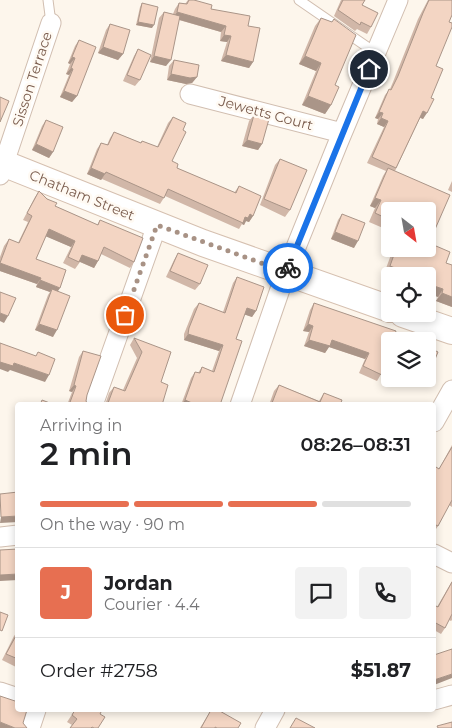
<!DOCTYPE html>
<meta charset="utf-8">
<style>
body{margin:0;font-family:Montserrat,sans-serif;background:#f2f2f2;color:#202124;height:100vh;display:flex;flex-direction:column;font-size:19px;white-space:nowrap}
*{box-sizing:border-box;margin:0}
p{font-size:16px;color:#757577}
.icon{flex:none;width:28px;height:28px;fill:none;stroke:currentColor;stroke-width:2;stroke-linecap:round;stroke-linejoin:round}
.map{position:relative;flex:1;overflow:hidden}
.panel{position:absolute;left:15px;top:402px;width:421px;height:310px;display:flex;flex-direction:column;background:#fff;border-radius:5px;box-shadow:0 2px 8px #0003}
.panel>*{flex:none}
.needle{width:32px;rotate:149deg}
.fabs{position:absolute;left:381px;top:202px;display:grid;gap:10px}
.fabs a{display:grid;place-items:center;width:55px;height:55px;border-radius:5px;background:#fff;box-shadow:0 2px 8px #0003;font-size:25px}
.pin{position:absolute;display:grid;place-items:center;width:42px;height:42px;color:#fff;margin:-21px;border:2px solid #fff;border-radius:50%;box-shadow:0 1px 5px #0007}
.courier{position:absolute;display:grid;place-items:center;width:50px;height:50px;margin:-25px;border:4px solid #1a73e8;border-radius:50%;background:#fff;color:#222;box-shadow:0 1px 6px #0007}
.head em{font-style:normal;font-weight:600}
.head div{display:flex;flex-direction:column-reverse}
.head{display:flex;align-items:center;justify-content:space-between;height:85px;padding:0 25px}
h1{font-size:32px;font-weight:600;line-height:38px}
.bar{display:grid;grid-template-columns:repeat(4,1fr);gap:8px 5px;align-content:center;height:60px;padding:0 25px}
.bar i{height:6px;border-radius:4px;background:#e0e0e0}
.bar .current{background:#e76f51}
.bar p{grid-column:span 4}
.line{display:flex;align-items:center;gap:12px;padding:0 25px;border-top:1px solid #e0e0e0}
.line div{flex:1}
.round{display:grid;place-items:center;flex:none;width:52px;height:52px;border-radius:5px;background:#f2f2f2}
.map>svg:first-child{display:block}
.lines{fill:none;stroke-linecap:round;stroke-linejoin:round}
.service-casing{stroke:#d1beb0;stroke-width:11}
.minor-casing{stroke:#d1beb0;stroke-width:21}
.secondary-casing{stroke:#d6c0b0;stroke-width:28}
.service{stroke:#fff;stroke-width:9}
.minor{stroke:#fff;stroke-width:19}
.secondary{stroke:#fff;stroke-width:26}
.wall{fill:#d1b7a8}
.shaded-wall{fill:#aa9588}
.building{fill:#f3d5c3;stroke:#aa9588}
.done{stroke:#a89285;stroke-width:5;stroke-dasharray:0 9}
.route{stroke:#1a73e8;stroke-width:6}
.labels{text-anchor:middle;stroke-width:5;stroke-linejoin:round;paint-order:stroke}
.street-label{font-size:14px;fill:#7a5c4d;stroke:#fffaf3}
</style>
<div class="map">
<svg width="452" height="728" viewBox="0 0 452 728">
<rect width="100%" height="100%" fill="#fdf6ec"/>
<g class="lines">
<defs>
<path id="service" d="M48 0 51 23
M299 0 376 53"/>
<path id="minor" d="M190 94 342 133
M0 175 51 23
M93 405 157 225
M240 405 286 272 338 143 398 0
M434 422 452 390
M0 537 18 535
M434 554 452 563
M0 692 18 698
M434 700 452 695
M30 728 36 710
M265 728 275 710"/>
<path id="secondary" d="M0 162 203 243 390 309
M403 314 452 331"/>
</defs>
<use href="#service" class="service-casing"/>
<use href="#minor" class="minor-casing"/>
<use href="#secondary" class="secondary-casing"/>
<use href="#service" class="service"/>
<use href="#minor" class="minor"/>
<use href="#secondary" class="secondary"/>
</g>
<path class="wall" d="M188 0H194L211 9 248 26 253 62 249 68 221 61 227 42 220 41 221 32 179 20 166 66 150 62 159 18 164 12 173 14 175 9 179 3 185 4Z
M341 0H365L362 5 371 27 367 34 357 29 355 31 334 16Z
M428 0H452L449 22 436 66 431 98 423 119 420 118 395 171 429 243 446 263 452 307 436 301 438 297 428 276H390V282L388 281 390 276 384 274 393 249H428L390 211V231L369 222 375 208 370 206 383 176 386 171 367 163 384 127 377 124 378 119 375 118 385 95 390 89 393 82 418 19Z
M142 3 152 28 136 25 140 7Z
M321 18 332 22 334 19 335 85 331 105 325 114 302 105 316 71 299 64 315 26Z
M110 24 123 54 118 60 98 53 106 30Z
M79 40 77 96 72 102 60 97 69 75 66 74 70 64 68 63 75 46Z
M138 49 140 80 135 86 123 81 134 56Z
M174 60 197 77 192 83 186 84 167 80 169 66Z
M254 115 262 144 258 150 242 146 249 121Z
M173 117 183 130 172 161 177 168 234 193 239 186 253 216 249 222 246 221 244 225 242 224 239 229 165 196 160 204 102 179 101 180 87 174 97 149 101 143 107 145 110 138 114 132 141 143 142 141 157 147 168 123Z
M46 120 53 152 49 158 32 150 42 126Z
M280 159 290 210 285 217 260 205 275 165Z
M452 181V192L448 190Z
M39 191 55 206 97 225 100 220 134 262 130 268 101 254 98 261 94 268 80 262 75 269 63 263 71 247 46 236 36 259 58 291 53 337 35 330 48 295 50 292 36 287 37 284 0 271V257L4 246 9 239 18 243 28 222 23 220 35 197Z
M342 214 354 248 331 239 338 220Z
M178 253 200 284 195 290 166 277 174 260Z
M237 277 256 311 252 317 244 314 236 339 220 405H181L191 378 195 372 198 373 202 367 212 371 219 351 184 340V334L194 309 199 303 223 312 233 283Z
M314 303 390 341V367L387 371 384 369 377 381 359 373 365 359 329 347 325 353 304 346 309 332 303 331 310 310Z
M134 338 161 382 162 405H105L109 393 114 387 123 390 137 358 130 345Z
M83 351 87 395 86 401 88 405H67L72 392 69 391 79 357Z
M416 379H425L423 382Z
M279 385 319 401 324 393 340 405H269L274 391Z
M452 445V507L449 505 438 526 434 532V470L436 467 439 469Z
M452 581V620L451 621 449 620 445 628 441 634 434 630V605L437 607Z
M18 631V668L2 660 14 636Z
M75 710 100 714 98 728H70L72 725 67 722Z
M211 710H218L238 728H200Z"/>
<path class="shaded-wall" d="M177 12 226 26 221 32 173 18Z
M138 22 154 25 152 28 136 25Z
M224 35 231 36 227 42 220 41Z
M103 47 123 54 118 60 98 53Z
M226 55 253 62 249 68 221 61Z
M154 56 171 60 166 66 150 62Z
M305 56 321 63 316 71 299 64Z
M72 57 75 58 70 64 68 63Z
M71 68 73 69 69 75 66 74Z
M171 74 197 77 192 83 186 84 167 80Z
M64 91 77 96 72 102 60 97Z
M308 96 331 105 325 114 302 105Z
M423 111 427 113 423 119 419 117Z
M379 112 383 113 378 119 375 118Z
M381 118 388 121 384 127 377 124Z
M247 140 262 144 258 150 242 146Z
M36 144 53 152 49 158 32 150Z
M91 168 105 174 101 180 87 174Z
M375 198 381 200 375 208 370 206Z
M250 214 253 216 249 222 246 221 244 225 242 224 245 217Z
M49 229 75 241 71 247 45 236Z
M335 232 358 241 354 248 331 239Z
M82 255 98 261 94 268 78 261Z
M0 263 41 278 37 284 0 271Z
M390 266 395 268 390 276 384 274Z
M393 273 404 276H391Z
M40 280 60 288 56 294 52 289 50 292 36 287Z
M428 284 443 289 438 297 428 294Z
M442 293 452 297V307L436 301Z
M247 308 256 311 252 317 243 314Z
M0 313 8 316 4 323 0 321Z
M39 324 57 330 53 337 35 330Z
M308 324 313 326 309 332 303 331Z
M188 334 223 345 219 351 184 340Z
M309 340H332L369 353 365 359 329 347 325 353 304 346Z
M0 362 14 363 49 375 45 382 10 370 8 372 0 369Z
M74 385 76 386 72 392 69 391Z
M185 400 192 403 191 405H181Z
M18 516V522L0 523 1 517Z
M18 574V580L0 581V575Z
M452 674V678L434 685V680Z
M0 722 15 728H0Z"/>
<path class="building" d="M189 0H194L212 5 211 9 250 16 248 26 260 28 253 62 226 55 231 36 224 35 226 26 177 12 179 3 187 4Z
M343 0H365L362 5 378 13 371 27 361 22 360 25 338 10Z
M429 0H452V15L449 22 452 23V27L436 66 443 69 431 98 434 99 427 113 423 111 396 168 372 157 388 121 381 118 383 113 379 112 389 89 391 90 398 76 423 13Z
M142 3 158 7 154 25 138 22Z
M164 12 180 16 171 60 154 56Z
M321 18 332 22 334 19 356 35 335 85 339 87 331 105 308 96 321 63 305 56Z
M110 24 130 30 123 54 103 47Z
M79 40 96 47 77 96 64 91 73 69 71 68 75 58 72 57Z
M138 49 151 55 140 80 127 75Z
M174 60 199 65 197 77 190 78 171 74Z
M0 97 9 101 0 122Z
M254 115 269 119 262 144 247 140Z
M173 117 186 123 183 130 186 132 172 161 178 164 177 168 236 193 239 186 261 196 253 216 250 214 248 218 245 217 243 223 168 189 164 198 106 172 105 174 91 168 101 143 108 145 114 132 141 143 142 141 158 147Z
M46 120 63 127 53 152 36 144Z
M280 159 307 170 290 210 264 199Z
M388 168 450 195 429 243 450 252 446 263 452 265V297L442 293 443 289 428 284V276H404L393 273 395 268 390 266 396 249H428V211H390V220L375 213 381 200 375 198Z
M39 191 47 199 57 203 55 206 98 225 100 220 143 238 134 262 104 247 98 261 82 255 79 262 68 257 75 241 49 229 36 259 66 270 60 288 40 280 41 278 0 263 9 239 19 243 32 216 27 213Z
M342 214 365 223 358 241 335 232Z
M178 253 208 265 200 284 170 271Z
M237 277 264 287 256 311 247 308 236 339 242 341 220 405H192V403L185 400 195 372 200 373 202 367 214 372 223 345 188 334 189 328 199 303 225 313Z
M52 289 70 296 57 330 39 324Z
M0 292 16 298 8 316 0 313Z
M314 303 396 331 394 337 403 341H390V364L387 363 382 375 363 366 369 353 332 340 330 346 309 340 313 326 308 324Z
M134 338 171 352 161 382 168 385 162 405H106L108 403 114 387 125 391 142 352Z
M0 343 36 356 38 352 55 359 49 375 14 363 13 366 0 362Z
M428 347 438 352 428 376Z
M83 351 101 356 87 395 86 401 88 405H69L76 386 74 385Z
M279 385 320 402 324 393 342 400 340 405H277L272 403Z
M42 400 55 405H40Z
M452 447V500L438 526 434 524V470L436 467 439 469Z
M18 492V516L1 517 0 494Z
M18 549V574L0 575V550Z
M452 582V614L445 628 434 622V605L438 607Z
M0 612 8 615 2 631 0 630Z
M18 632V659L6 654Z
M452 649V674L434 680V655Z
M0 696 18 702V710H27L23 723 27 728H15L0 722Z
M75 710H102L100 714 105 717 98 728H94L92 727 91 728H70L77 719 72 715Z
M211 710H218L241 723 238 728H217L215 727V728H201Z
M296 718 315 728H290Z
M452 722V728H438L437 726Z"/>
<g class="lines">
<path class="done" d="M125 315 157 225 286 272 288 268"/>
<path class="route" d="M288 268 369 69"/>
</g>
<g class="labels">
<g class="street-label">
<text transform="translate(32 79) rotate(-72)" y="5">Sisson Terrace</text>
<text transform="translate(266 113) rotate(15)" y="5">Jewetts Court</text>
<text transform="translate(82 195) rotate(22)" y="5">Chatham Street</text>
</g>
</g>
</svg>
<div class="fabs">
<a><svg class="needle" viewBox="-14 -14 28 28"><path d="M0-13l5 13h-10z" fill="#e53935"/><path d="M0 13l5-13h-10z" fill="#757577"/></svg></a>
<a><svg class="icon" aria-label="locate" viewBox="0 0 24 24"><circle cx="12" cy="12" r="6"/><path d="M12 2v4M12 18v4M2 12h4M18 12h4"/></svg></a>
<a><svg class="icon" aria-label="layers" viewBox="0 0 24 24"><path d="M12 4l9 5-9 5-9-5zM3 14l9 5 9-5"/></svg></a>
</div>
<div class="pin" style="left:125px;top:315px;background:#ea580c"><svg class="icon" aria-label="bag" viewBox="0 0 24 24"><path d="M5 8h14l-1 12H6zM9 8a3 3 0 0 1 6 0"/></svg></div>
<div class="pin" style="left:369px;top:69px;background:#1f2937"><svg class="icon" aria-label="home" viewBox="0 0 24 24"><path d="M3 11l9-7 9 7M6 9v11h12V9"/></svg></div>
<div class="courier" style="left:288px;top:268px"><svg class="icon" aria-label="bike" viewBox="0 0 24 24"><circle cx="6" cy="16" r="4"/><circle cx="18" cy="16" r="4"/><path d="M6 16l4-8h5l3 8M10 8l3 8H6M13 5h3"/></svg></div>
<section class="panel">
<div class="head"><div><h1>2 min</h1><p>Arriving in</p></div><em>08:26–08:31</em></div>
<div class="bar"><i class="current"></i><i class="current"></i><i class="current"></i><i></i><p>On the way · 90 m</p></div>
<div class="line" style="height:90px"><b class="round" style="background:#e76f51;color:#fff">J</b><div><b>Jordan</b><p>Courier · 4.4</p></div><a class="round"><svg class="icon" aria-label="chat" viewBox="0 0 24 24"><path d="M4 5h16v11H9l-5 4z"/></svg></a><a class="round"><svg class="icon" aria-label="phone" viewBox="0 0 24 24"><path d="M5 4h4l2 5-3 2q2 4 5 5l2-3 5 2v4C11 20 4 13 5 4z"/></svg></a></div>
<div class="line" style="height:65px"><div>Order #2758</div><b>$51.87</b></div>
</section>
</div>
